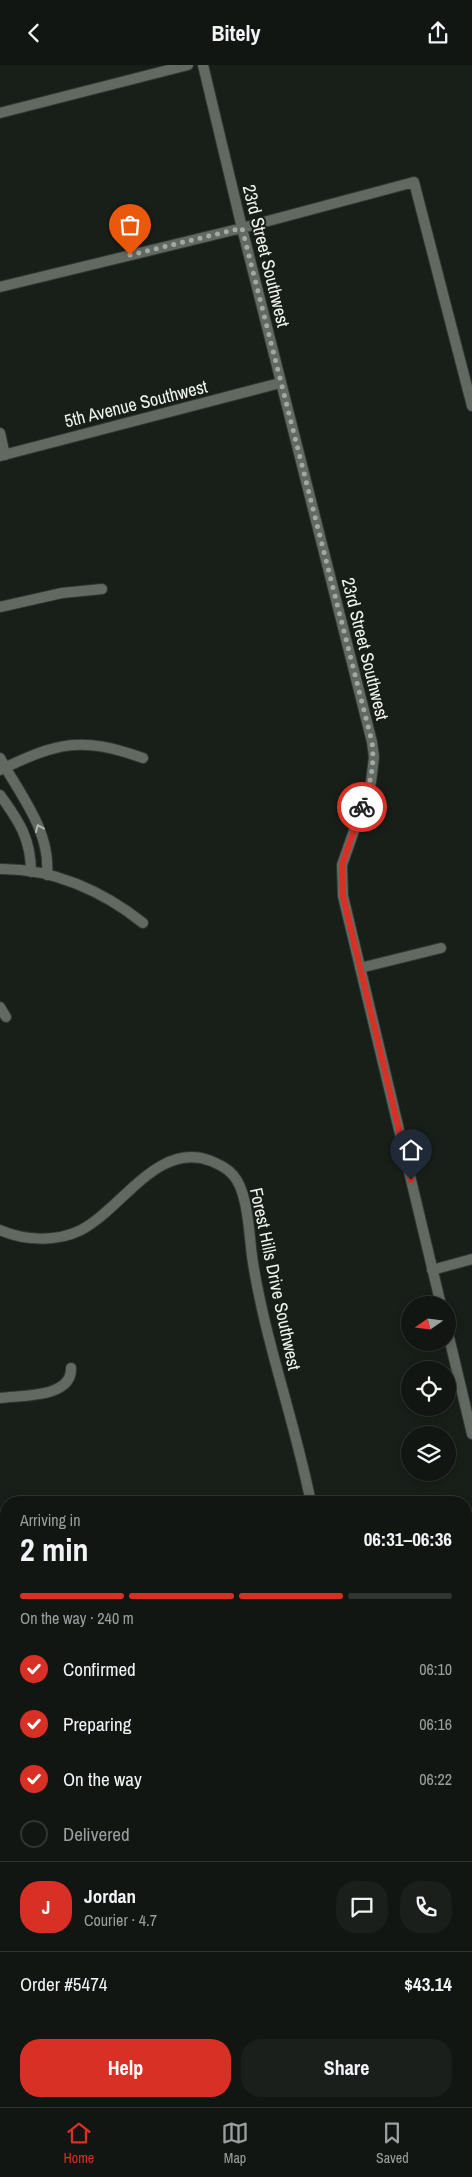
<!DOCTYPE html>
<meta charset="utf-8">
<style>
body{margin:0;font-family:"Archivo Narrow",sans-serif;background:#1b1f1b;color:#f1f3f6;height:100vh;display:flex;flex-direction:column;font-size:19px;white-space:nowrap}
*{box-sizing:border-box;margin:0}
p{font-size:16px;color:#9c9f9f}
.icon{flex:none;width:28px;height:28px;fill:none;stroke:currentColor;stroke-width:2;stroke-linecap:round;stroke-linejoin:round}
.map{position:relative;flex:1;overflow:hidden}
.sheet{position:absolute;left:0px;top:1431px;width:472px;height:611px;display:flex;flex-direction:column;background:#121612;border-radius:20px 20px 0 0;box-shadow:0 2px 8px #0003,0 0 0 1px #313532}
.sheet>*{flex:none}
.needle{width:32px;rotate:256deg}
.tools{position:absolute;left:401px;top:1231px;display:grid;gap:10px}
.tools a{display:grid;place-items:center;width:55px;height:55px;border-radius:50%;background:#121612;box-shadow:0 2px 8px #0003,0 0 0 1px #313532;font-size:25px}
.pin{position:absolute;display:grid;place-items:center;width:42px;height:42px;color:#fff;margin:-51px -21px;border-radius:50% 50% 50% 0;rotate:-45deg;box-shadow:0 0 5px #0007}
.pin .icon{rotate:45deg}
.courier{position:absolute;display:grid;place-items:center;width:50px;height:50px;margin:-25px;border:4px solid #d93025;border-radius:50%;background:#fff;color:#222;box-shadow:0 1px 6px #0007}
.summary em{font-style:normal;font-weight:700}
.summary div{display:flex;flex-direction:column-reverse}
.summary{display:flex;align-items:center;justify-content:space-between;height:85px;padding:0 20px}
h1{font-size:32px;font-weight:700;line-height:38px}
.bar{display:grid;grid-template-columns:repeat(4,1fr);gap:8px 5px;align-content:center;height:60px;padding:0 20px}
.bar i{height:6px;border-radius:4px;background:#313532}
.bar .selected{background:#d93025}
.bar p{grid-column:span 4}
.line{display:flex;align-items:center;gap:12px;padding:0 20px;border-top:1px solid #313532}
.line div{flex:1}
.round{display:grid;place-items:center;flex:none;width:52px;height:52px;border-radius:20px;background:#1b1f1b}
ol{padding:0 20px;list-style:none}
li{display:flex;align-items:center;gap:15px;height:55px}
li p{margin-inline-start:auto}
li .icon{padding:5px;border-radius:50%;background:#d93025;color:#fff;stroke-width:4}
li:last-child{color:#9c9f9f}
li i{width:28px;height:28px;border:2px solid #313532;border-radius:50%}
.action{display:flex;gap:10px;margin-top:auto;padding:10px 20px}
.action a{flex:1;height:58px;border-radius:20px;background:#d93025;color:#fff;font-size:20px;font-weight:700;line-height:58px;text-align:center}
.action a+a{background:#1b1f1b;color:#f1f3f6}
header{display:flex;justify-content:space-between;align-items:center;height:65px;padding:0 20px;background:#121612;font-size:22px;font-weight:700}
.dock{display:flex;justify-content:space-around;align-items:center;height:70px;border-top:1px solid #313532;background:#121612;font-size:14px;color:#9c9f9f}
.dock a{display:grid;justify-items:center;gap:2px}
.dock .selected{color:#d93025}
.map>svg:first-child{display:block}
.green{fill:#382047}
.lines{fill:none;stroke-linecap:round;stroke-linejoin:round}
.street-casing{stroke:#333733;stroke-width:12}
.highway-casing{stroke:#333733;stroke-width:20}
.street{stroke:#616961;stroke-width:10}
.highway{stroke:#24a347;stroke-width:18}
.oneway{stroke:#afb5af}
.done{stroke:#a4a8a4;stroke-width:5;stroke-dasharray:0 9}
.route{stroke:#d93025;stroke-width:6}
.labels{text-anchor:middle;stroke-width:4;stroke-linejoin:round;paint-order:stroke}
.street-label{font-size:18px;fill:#eff3ef;stroke:#181e18}
</style>
<header><svg class="icon" aria-label="back" viewBox="0 0 24 24"><path d="M15 5l-7 7 7 7"/></svg>Bitely<svg class="icon" aria-label="share" viewBox="0 0 24 24"><path d="M12 15V3M7 8l5-5 5 5M5 13v7h14v-7"/></svg></header>
<div class="map">
<svg width="472" height="2042" viewBox="0 0 472 2042">
<rect width="100%" height="100%" fill="#181e18"/>
<path class="green" d="M472 1946V2042H370L376 2036H466V1951Z"/>
<g class="lines">
<defs>
<path id="street" d="M203 0 242 163 372 677 374 692 371 717 342 800 343 831 441 1240
M0 48 188 0
M0 222 242 163 414 117 472 341
M0 368 5 390
M0 391 280 318
M0 542 62 528 102 524
M0 693C20 730 51 766 47 810
M0 705C59 677 80 671 143 693
M0 730C19 756 31 774 31 807
M0 804C52 803 103 826 143 858
M360 903 441 883
M0 942 6 952
M0 1165C25 1176 57 1177 81 1165 122 1144 158 1075 211 1096 220 1100 227 1103 233 1110 249 1127 249 1175 253 1198 266 1279 295 1357 311 1438
M432 1205 472 1194
M448 1268 472 1369
M0 1333C22 1330 72 1333 71 1303
M0 1624 6 1626
M0 1712 6 1702
M466 1957 472 1952
M0 1979 6 1975
M379 2042 385 2036"/>
<path id="highway" d="M466 1741 472 1737
M466 1782 472 1778
M168 2042 172 2036
M208 2042 212 2036"/>
</defs>
<use href="#street" class="street-casing"/>
<use href="#highway" class="highway-casing"/>
<use href="#street" class="street"/>
<use href="#highway" class="highway"/>
</g>
<defs><path id="oneway-chevron" d="M-2-3.5L2.5 0L-2 3.5" fill="none" stroke-width="1.6" stroke-linecap="round" stroke-linejoin="round" transform="scale(1.25)"/></defs>
<use class="oneway" href="#oneway-chevron" transform="translate(39 763) rotate(-113)"/>
<g class="lines">
<path class="done" d="M130 190 242 163 372 677C375 701 370 719 362 742"/>
<path class="route" d="M362 742 342 800 343 831 411 1115"/>
</g>
<g class="labels">
<g class="street-label">
<text transform="translate(266 191) rotate(76)" y="6">23rd Street Southwest</text>
<text transform="translate(136 339) rotate(-14)" y="6">5th Avenue Southwest</text>
<text transform="translate(365 584) rotate(76)" y="6">23rd Street Southwest</text>
<text transform="translate(275 1214) rotate(78)" y="6">Forest Hills Drive Southwest</text>
</g>
</g>
</svg>
<div class="tools">
<a><svg class="needle" viewBox="-14 -14 28 28"><path d="M0-13l5 13h-10z" fill="#e53935"/><path d="M0 13l5-13h-10z" fill="#9c9f9f"/></svg></a>
<a><svg class="icon" aria-label="locate" viewBox="0 0 24 24"><circle cx="12" cy="12" r="6"/><path d="M12 2v4M12 18v4M2 12h4M18 12h4"/></svg></a>
<a><svg class="icon" aria-label="layers" viewBox="0 0 24 24"><path d="M12 4l9 5-9 5-9-5zM3 14l9 5 9-5"/></svg></a>
</div>
<div class="pin" style="left:130px;top:190px;background:#ea580c"><svg class="icon" aria-label="bag" viewBox="0 0 24 24"><path d="M5 8h14l-1 12H6zM9 8a3 3 0 0 1 6 0"/></svg></div>
<div class="pin" style="left:411px;top:1115px;background:#1f2937"><svg class="icon" aria-label="home" viewBox="0 0 24 24"><path d="M3 11l9-7 9 7M6 9v11h12V9"/></svg></div>
<div class="courier" style="left:362px;top:742px"><svg class="icon" aria-label="bike" viewBox="0 0 24 24"><circle cx="6" cy="16" r="4"/><circle cx="18" cy="16" r="4"/><path d="M6 16l4-8h5l3 8M10 8l3 8H6M13 5h3"/></svg></div>
<section class="sheet">
<div class="summary"><div><h1>2 min</h1><p>Arriving in</p></div><em>06:31–06:36</em></div>
<div class="bar"><i class="selected"></i><i class="selected"></i><i class="selected"></i><i></i><p>On the way · 240 m</p></div>
<ol>
<li><svg class="icon" aria-label="check" viewBox="0 0 24 24"><path d="M5 12l5 5 9-10"/></svg>Confirmed<p>06:10</p></li>
<li><svg class="icon" aria-label="check" viewBox="0 0 24 24"><path d="M5 12l5 5 9-10"/></svg>Preparing<p>06:16</p></li>
<li><svg class="icon" aria-label="check" viewBox="0 0 24 24"><path d="M5 12l5 5 9-10"/></svg>On the way<p>06:22</p></li>
<li><i></i>Delivered</li>
</ol>
<div class="line" style="height:90px"><b class="round" style="background:#d93025;color:#fff">J</b><div><b>Jordan</b><p>Courier · 4.7</p></div><a class="round"><svg class="icon" aria-label="chat" viewBox="0 0 24 24"><path d="M4 5h16v11H9l-5 4z"/></svg></a><a class="round"><svg class="icon" aria-label="phone" viewBox="0 0 24 24"><path d="M5 4h4l2 5-3 2q2 4 5 5l2-3 5 2v4C11 20 4 13 5 4z"/></svg></a></div>
<div class="line" style="height:65px"><div>Order #5474</div><b>$43.14</b></div>
<div class="action"><a>Help</a><a>Share</a></div>
</section>
</div>
<nav class="dock">
<a class="selected"><svg class="icon" aria-label="home" viewBox="0 0 24 24"><path d="M3 11l9-7 9 7M6 9v11h12V9"/></svg>Home</a>
<a><svg class="icon" aria-label="map" viewBox="0 0 24 24"><path d="M3 6l6-2 6 2 6-2v14l-6 2-6-2-6 2zM9 4v14M15 6v14"/></svg>Map</a>
<a><svg class="icon" aria-label="saved" viewBox="0 0 24 24"><path d="M7 4h10v16l-5-4-5 4z"/></svg>Saved</a>
</nav>
